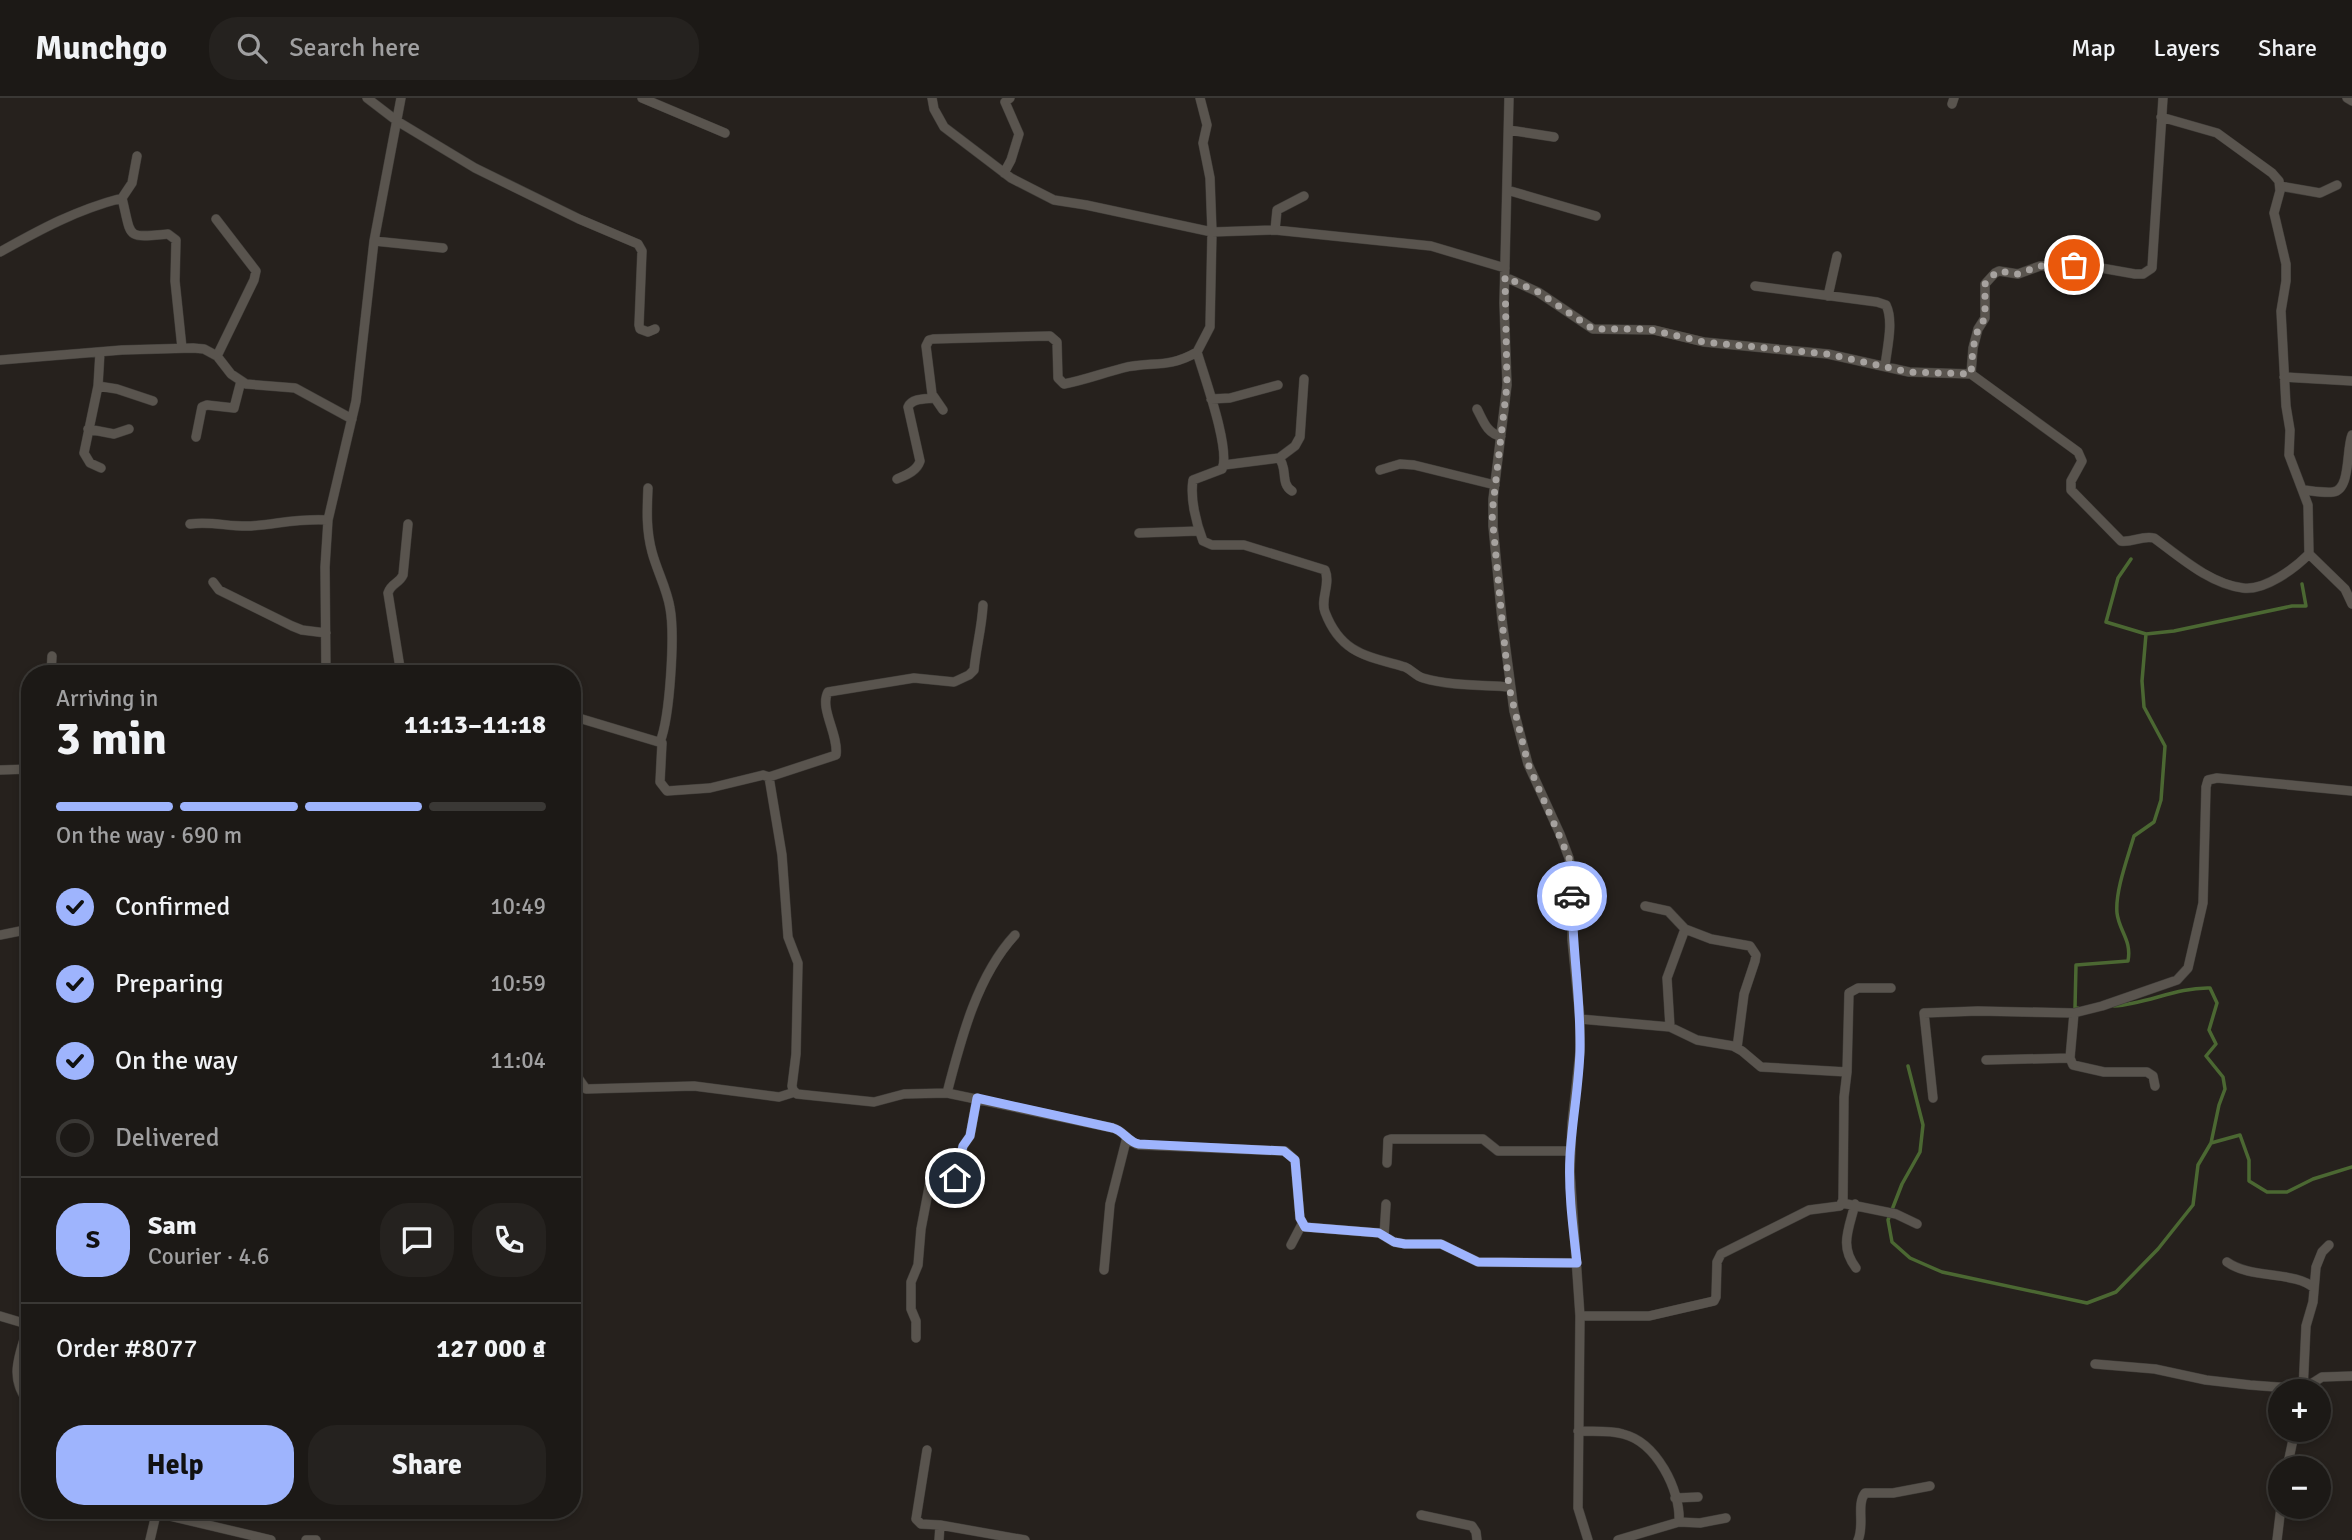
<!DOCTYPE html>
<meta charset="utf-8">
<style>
body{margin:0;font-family:Signika,sans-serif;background:#25221f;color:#f1f3f6;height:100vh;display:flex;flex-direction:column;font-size:26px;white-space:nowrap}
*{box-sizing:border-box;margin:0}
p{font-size:23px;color:#a0a0a1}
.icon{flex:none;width:38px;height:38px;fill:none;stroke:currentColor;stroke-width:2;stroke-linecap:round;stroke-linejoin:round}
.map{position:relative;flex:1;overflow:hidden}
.side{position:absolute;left:21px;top:567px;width:560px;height:854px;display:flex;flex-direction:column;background:#1c1916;border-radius:28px;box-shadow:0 4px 10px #0003,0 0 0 2px #3a3835}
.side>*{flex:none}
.buttons{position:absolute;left:2268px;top:1281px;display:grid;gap:14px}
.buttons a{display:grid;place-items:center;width:63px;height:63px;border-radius:50%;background:#1c1916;box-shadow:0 4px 10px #0003,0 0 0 2px #3a3835;font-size:35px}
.pin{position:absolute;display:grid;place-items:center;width:60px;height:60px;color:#fff;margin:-30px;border:4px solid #fff;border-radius:50%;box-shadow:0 2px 7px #0007}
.courier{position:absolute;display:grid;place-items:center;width:70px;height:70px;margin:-35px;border:5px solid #9eb4fd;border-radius:50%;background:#fff;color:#222;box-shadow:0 2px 9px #0007}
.headline em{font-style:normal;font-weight:700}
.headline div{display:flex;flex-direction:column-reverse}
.headline{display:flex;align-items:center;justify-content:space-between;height:119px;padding:0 35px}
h1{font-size:46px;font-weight:700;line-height:52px}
.bar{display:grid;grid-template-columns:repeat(4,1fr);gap:10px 7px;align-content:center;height:84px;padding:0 35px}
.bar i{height:9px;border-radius:5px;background:#3a3835}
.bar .selected{background:#9eb4fd}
.bar p{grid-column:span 4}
.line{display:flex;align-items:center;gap:18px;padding:0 35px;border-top:2px solid #3a3835}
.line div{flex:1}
.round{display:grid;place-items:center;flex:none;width:74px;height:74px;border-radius:28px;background:#25221f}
ol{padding:0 35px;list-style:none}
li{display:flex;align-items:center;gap:21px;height:77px}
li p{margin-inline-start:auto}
li .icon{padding:7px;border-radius:50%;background:#9eb4fd;color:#111;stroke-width:4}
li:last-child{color:#a0a0a1}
li i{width:38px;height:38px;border:4px solid #3a3835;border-radius:50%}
.action{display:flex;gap:14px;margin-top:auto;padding:14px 35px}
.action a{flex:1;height:80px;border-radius:28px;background:#9eb4fd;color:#111;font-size:28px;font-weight:700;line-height:80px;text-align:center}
.action a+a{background:#25221f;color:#f1f3f6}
header{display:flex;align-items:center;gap:42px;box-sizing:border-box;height:98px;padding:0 35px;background:#1c1916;border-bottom:2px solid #3a3835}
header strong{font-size:33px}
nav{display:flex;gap:38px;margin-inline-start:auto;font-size:24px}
.search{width:490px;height:63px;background:#25221f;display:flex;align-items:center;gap:18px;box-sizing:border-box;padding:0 24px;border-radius:28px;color:#a0a0a1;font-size:26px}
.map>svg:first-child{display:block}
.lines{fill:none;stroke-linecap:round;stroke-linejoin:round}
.stream{stroke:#4b6832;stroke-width:3.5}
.minor-casing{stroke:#3f3c38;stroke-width:10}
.minor{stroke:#59544e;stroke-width:9}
.done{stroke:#a6a29f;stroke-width:7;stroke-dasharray:0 12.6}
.route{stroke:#9eb4fd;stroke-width:9}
</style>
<header>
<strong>Munchgo</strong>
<div class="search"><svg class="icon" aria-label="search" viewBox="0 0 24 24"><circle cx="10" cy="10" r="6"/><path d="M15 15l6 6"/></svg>Search here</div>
<nav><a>Map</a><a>Layers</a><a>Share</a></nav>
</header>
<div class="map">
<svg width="2352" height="1442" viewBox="0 0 2352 1442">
<rect width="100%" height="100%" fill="#26211d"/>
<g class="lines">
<path class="stream" d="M2131 461 2118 480 2106 524 2146 536 2174 533 2292 508H2306L2302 486
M2114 908C2147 906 2177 889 2210 890L2217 905 2209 932 2216 946 2206 958 2223 979 2225 991 2219 1007 2211 1045
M2078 910H2075L2076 867 2128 863C2132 842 2119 833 2117 815 2115 793 2128 759 2134 738L2154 724 2161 702 2165 648 2144 609 2142 583 2146 536
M1908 968 1923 1027 1920 1054 1902 1086 1888 1122 1892 1144 1910 1160 1942 1174 2087 1205 2116 1194 2158 1151 2193 1107 2198 1067 2211 1045 2240 1037 2249 1062V1083L2267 1094H2287L2313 1081 2352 1069"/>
<defs>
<path id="minor" d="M367 0 397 23 475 70 579 121 638 146 642 153 639 227 640 231 648 234 655 231
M642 0 725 35
M932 0 934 11 944 29 1011 80 1054 102 1086 107 1212 134 1275 132 1431 148 1505 170
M1509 0 1504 205 1507 287 1493 401V428L1502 522 1514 613 1528 666 1560 736 1569 760 1572 776V842L1580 921V954L1572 1025 1570 1073 1580 1218 1578 1410 1588 1442
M2347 0 2352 3
M1952 6 1954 0
M2161 19 2217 35 2272 75 2279 83 2280 93 2274 115 2286 166V183L2281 213 2286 308 2290 332 2289 357 2308 407 2309 456 2345 491 2352 506
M1509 32 1554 39
M137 58 132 85 122 100C132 141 125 140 168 136L176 142 175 183 182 250
M1004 75 1011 62 1019 36 1005 4 1010 0
M2280 88 2320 95 2337 87
M1507 92 1596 118
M216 121 256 173 254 182 217 258
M1275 132 1277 112 1304 98
M374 143 443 150
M0 154C41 131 76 112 122 100
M1505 179 1538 194 1593 231 1654 232 1704 244 1828 256 1909 274 1971 276 2078 354 2082 363 2071 383V392L2121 443C2132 445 2142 437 2154 440 2180 459 2210 486 2243 490 2265 493 2295 470 2309 456
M1755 188 1877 204 1886 207C1894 223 1887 250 1885 268
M1828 198 1837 158
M100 254 98 288 84 355 90 365 101 370
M1197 254C1204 278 1231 352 1222 371L1193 382C1190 400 1196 425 1203 443L1212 447H1244L1325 472C1331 486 1320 501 1325 514 1341 556 1367 558 1405 569 1412 572 1416 578 1423 580 1450 588 1482 587 1509 589
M0 262 122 252 193 250 204 251 217 258 231 276 246 286 295 290 352 321
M1971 276 1973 250 1978 231 1985 220V186L1995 175 1999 173 2018 176 2040 168 2084 167 2135 176H2143L2152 170 2163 0
M2284 279 2352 283
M98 288 117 291 153 303
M1211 301 1230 300 1278 287
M1477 311C1483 322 1487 336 1501 338
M943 312 932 296 926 248 929 242 933 241 1050 238 1057 244 1058 280 1064 286C1085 282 1103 275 1123 270 1151 263 1168 271 1197 254L1210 229 1212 134 1210 80 1203 45 1207 27 1200 0
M88 331 114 336 129 331
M196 339 202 309 207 307 234 310 241 283
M1279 360 1295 348 1300 339 1304 281
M1224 367 1279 360C1288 370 1280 386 1292 393
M1380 372 1400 366 1414 367 1495 387
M897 381C906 377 917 373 920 363L908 309C912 300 925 301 934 300
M648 390C647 412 646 432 652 454 657 473 667 491 670 510 675 537 670 619 660 644
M2304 392C2313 393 2324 395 2333 394 2351 392 2346 351 2352 337
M190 426C212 423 229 429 251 428 278 426 299 420 328 422
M1139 435 1199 433
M213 484 219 492 292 528 302 532 326 535
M51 576 52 558
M326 576 325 469 328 422 356 303 374 143 401 0
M401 576 388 495C391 485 399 486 403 477L408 426
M572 618 662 645 660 684 667 693 710 690 763 677 769 679 782 757 788 839 798 865 796 956 792 988 793 992 797 996 874 1004 904 996 947 995 1113 1030C1124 1033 1128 1044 1139 1047L1285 1053 1295 1062 1300 1120 1305 1129 1379 1135 1394 1144 1405 1146H1441L1478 1164 1577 1165
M0 672 30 671
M769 679 836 657C839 637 819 610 828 594L914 580 954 584 969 577 974 572C976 550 982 529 983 507
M1645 808 1668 813 1685 831 1711 841 1750 848 1756 857 1755 863 1744 896 1737 950
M0 837 30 831
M1580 921 1670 929 1697 942 1733 948 1742 953 1761 969 1847 974 1844 999 1843 1102 1840 1108 1809 1112 1721 1156 1717 1164 1716 1199 1714 1203 1649 1218H1580
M1670 929 1667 880 1685 831
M574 956 576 977 586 991 694 988 779 999 795 994
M1986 962 2070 960
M1847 974 1849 895 1858 890H1891
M2155 988 2153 978 2147 974H2104L2073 967 2070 960 2074 915 2102 908 2177 882 2188 870 2203 805 2206 689 2208 682 2217 680 2352 693
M947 995C961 941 977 878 1015 837
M1933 1000 1924 915 1978 913 2074 915
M1387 1065 1388 1042 1391 1041H1483L1498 1053H1570
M1842 1105 1896 1116 1917 1126
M1855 1106C1849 1131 1839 1148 1856 1170
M1384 1138 1386 1106
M1291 1147 1302 1126
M2227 1164C2250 1181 2296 1173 2314 1190
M1104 1172 1110 1106 1127 1039
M0 1218 30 1227
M29 1226C20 1256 7 1280 30 1306
M916 1240V1223L911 1211V1184L918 1167 921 1131 930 1084 934 1080 951 1082 957 1078 963 1048 970 1038 977 1000
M2095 1266 2155 1271 2206 1282 2250 1287 2303 1291 2322 1279 2352 1278
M2303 1293 2306 1228 2313 1204 2316 1169 2322 1154 2329 1147
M1578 1333C1592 1334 1609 1332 1623 1336 1656 1344 1681 1392 1679 1424L1618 1442
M927 1352 916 1421 921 1426 940 1427 939 1442
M29 1360 30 1358
M2287 1370 2295 1332
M1675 1400 1698 1399
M157 1415 271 1442
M1421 1417 1472 1428 1476 1434 1477 1442
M1679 1424 1700 1425 1726 1420
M940 1427 1025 1442
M150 1442 157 1412
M306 1442H316
M1858 1442C1865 1427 1856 1407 1865 1395H1893L1930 1388
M2277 1442 2281 1409"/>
</defs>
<use href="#minor" class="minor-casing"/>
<use href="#minor" class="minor"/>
</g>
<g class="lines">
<path class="done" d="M1572 798V776L1569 760 1528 666 1509 589 1502 522 1492 416 1507 287 1505 179 1538 194 1593 231H1647L1704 244 1828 256 1909 274 1971 276 1973 250 1978 231 1985 220V186L1989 180 1999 173 2018 176 2040 168 2074 167"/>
<path class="route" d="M955 1080 963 1048 970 1038 977 1000 1113 1030C1124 1033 1128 1044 1139 1046L1284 1053 1295 1062 1300 1120 1305 1129 1379 1135 1394 1144 1405 1146H1441L1478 1164 1577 1165C1573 1130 1568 1093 1570 1058 1572 1023 1579 988 1580 952 1581 901 1572 850 1572 798"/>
</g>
</svg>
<div class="buttons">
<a>+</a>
<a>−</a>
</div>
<div class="pin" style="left:2074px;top:167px;background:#ea580c"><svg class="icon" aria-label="bag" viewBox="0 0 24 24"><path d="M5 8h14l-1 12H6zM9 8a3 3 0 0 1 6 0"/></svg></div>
<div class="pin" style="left:955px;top:1080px;background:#1f2937"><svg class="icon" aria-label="home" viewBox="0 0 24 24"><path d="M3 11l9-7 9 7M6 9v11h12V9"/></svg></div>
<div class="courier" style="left:1572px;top:798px"><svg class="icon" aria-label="car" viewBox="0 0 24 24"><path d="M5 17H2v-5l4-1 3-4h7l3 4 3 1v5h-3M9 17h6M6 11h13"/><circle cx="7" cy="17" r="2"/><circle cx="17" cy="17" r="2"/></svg></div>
<section class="side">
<div class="headline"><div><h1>3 min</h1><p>Arriving in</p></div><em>11:13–11:18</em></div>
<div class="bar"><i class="selected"></i><i class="selected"></i><i class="selected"></i><i></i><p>On the way · 690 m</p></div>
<ol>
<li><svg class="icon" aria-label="check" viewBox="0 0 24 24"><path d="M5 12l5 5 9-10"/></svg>Confirmed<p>10:49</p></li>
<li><svg class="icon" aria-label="check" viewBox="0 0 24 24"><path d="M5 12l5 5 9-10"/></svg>Preparing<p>10:59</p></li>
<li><svg class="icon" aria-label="check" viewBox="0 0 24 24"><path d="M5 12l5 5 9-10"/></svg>On the way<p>11:04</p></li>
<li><i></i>Delivered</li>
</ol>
<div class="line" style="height:126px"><b class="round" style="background:#9eb4fd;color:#111">S</b><div><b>Sam</b><p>Courier · 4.6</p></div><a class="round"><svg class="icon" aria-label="chat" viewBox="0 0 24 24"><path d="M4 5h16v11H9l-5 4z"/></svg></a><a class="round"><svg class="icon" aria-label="phone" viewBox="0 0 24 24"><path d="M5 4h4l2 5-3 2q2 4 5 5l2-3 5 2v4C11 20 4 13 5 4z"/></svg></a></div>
<div class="line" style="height:91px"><div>Order #8077</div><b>127 000 ₫</b></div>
<div class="action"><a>Help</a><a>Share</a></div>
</section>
</div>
